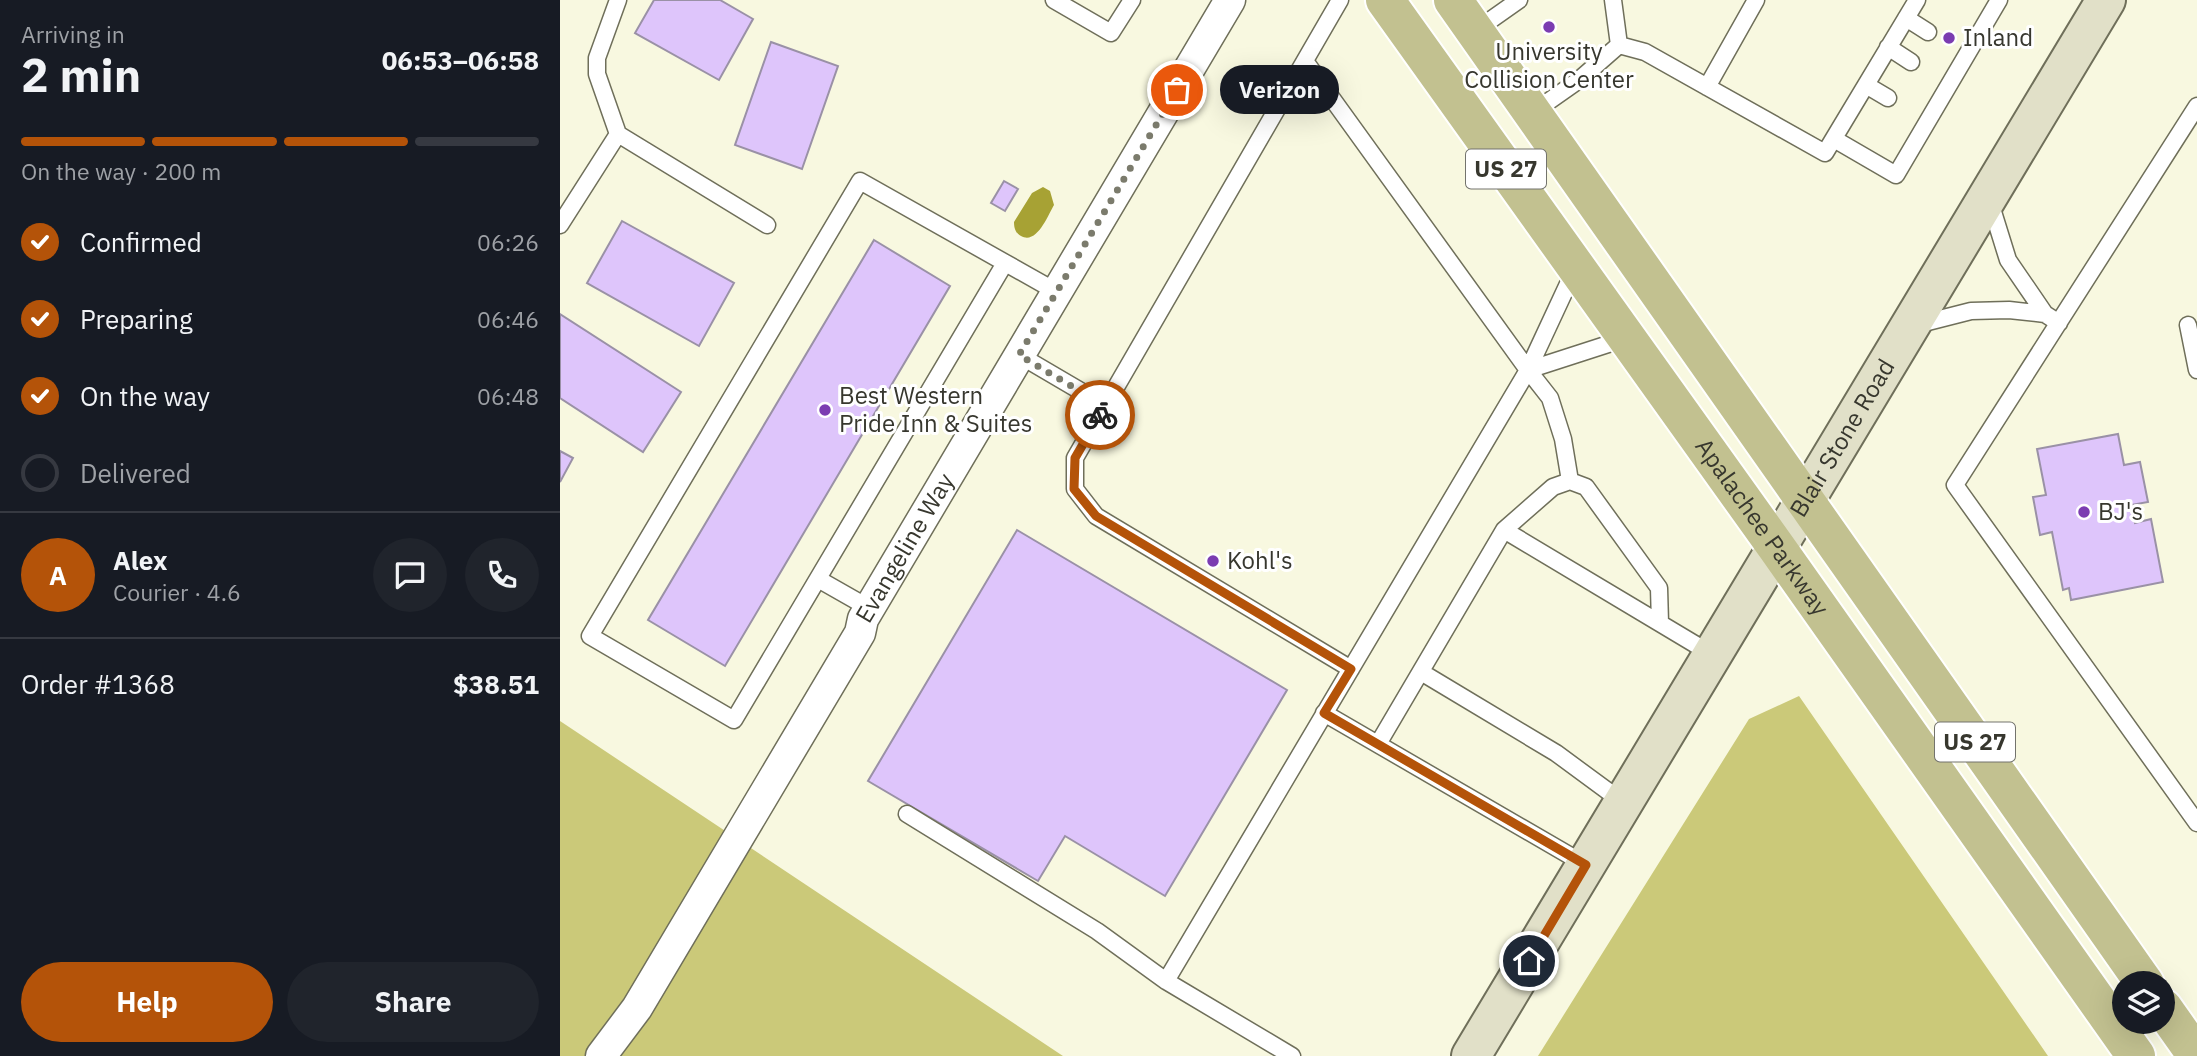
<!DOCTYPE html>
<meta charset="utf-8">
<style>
body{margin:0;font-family:"IBM Plex Sans",sans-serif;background:#20242c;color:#f1f3f6;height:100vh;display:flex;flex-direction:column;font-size:26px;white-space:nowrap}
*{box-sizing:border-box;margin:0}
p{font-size:23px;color:#9ea1a6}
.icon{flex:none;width:38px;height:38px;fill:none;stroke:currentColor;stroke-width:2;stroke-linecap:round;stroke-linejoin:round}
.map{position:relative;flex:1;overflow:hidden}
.details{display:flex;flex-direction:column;background:#171b24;width:560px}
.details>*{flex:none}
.controls{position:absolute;left:1552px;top:971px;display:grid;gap:14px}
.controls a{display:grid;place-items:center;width:63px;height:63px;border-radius:50%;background:#171b24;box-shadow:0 7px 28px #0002;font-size:35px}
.pin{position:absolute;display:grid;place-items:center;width:60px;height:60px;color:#fff;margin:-30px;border:4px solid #fff;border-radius:50%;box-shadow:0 2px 7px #0007}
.courier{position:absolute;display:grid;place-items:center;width:70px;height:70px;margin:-35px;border:5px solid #b45309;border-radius:50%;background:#fff;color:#222;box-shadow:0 2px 9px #0007}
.bubble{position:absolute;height:49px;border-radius:24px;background:#171b24;box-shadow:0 7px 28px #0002;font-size:23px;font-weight:700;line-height:49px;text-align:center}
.summary em{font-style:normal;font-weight:700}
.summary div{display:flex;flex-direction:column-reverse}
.summary{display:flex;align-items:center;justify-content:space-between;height:119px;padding:0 21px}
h1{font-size:46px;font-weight:700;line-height:52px}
.bar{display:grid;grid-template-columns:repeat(4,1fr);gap:10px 7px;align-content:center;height:84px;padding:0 21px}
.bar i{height:9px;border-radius:5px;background:#363941}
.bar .active{background:#b45309}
.bar p{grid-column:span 4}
.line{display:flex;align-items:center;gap:18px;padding:0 21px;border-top:2px solid #363941}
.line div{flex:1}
.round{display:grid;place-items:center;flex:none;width:74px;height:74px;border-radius:37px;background:#20242c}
ol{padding:0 21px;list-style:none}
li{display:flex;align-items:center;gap:21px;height:77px}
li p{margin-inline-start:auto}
li .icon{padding:7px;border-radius:50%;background:#b45309;color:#fff;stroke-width:4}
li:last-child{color:#9ea1a6}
li i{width:38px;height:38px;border:4px solid #363941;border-radius:50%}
.button{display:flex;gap:14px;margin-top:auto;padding:14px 21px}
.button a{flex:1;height:80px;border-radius:42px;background:#b45309;color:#fff;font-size:28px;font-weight:700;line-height:80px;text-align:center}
.button a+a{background:#20242c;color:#f1f3f6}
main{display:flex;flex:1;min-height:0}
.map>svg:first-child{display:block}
.green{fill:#cbc979}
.water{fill:#a7a234}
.building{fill:#dec5fb;stroke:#9a91a6;stroke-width:2}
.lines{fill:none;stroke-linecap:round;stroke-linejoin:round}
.lane-casing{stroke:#6f6f5a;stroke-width:19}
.street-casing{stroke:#6f6f5a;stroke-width:33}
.secondary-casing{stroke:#6f6f5a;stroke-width:42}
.primary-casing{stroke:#fff;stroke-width:42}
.lane{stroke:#fff;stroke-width:16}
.street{stroke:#fff;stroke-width:30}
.secondary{stroke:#e1e0c8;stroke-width:38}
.primary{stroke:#c2c190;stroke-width:38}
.done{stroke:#7b7b6c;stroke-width:7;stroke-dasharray:0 12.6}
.route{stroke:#b45309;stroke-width:9}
.poi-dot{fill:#7b3cb1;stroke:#fff;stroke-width:2.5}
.labels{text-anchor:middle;stroke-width:6;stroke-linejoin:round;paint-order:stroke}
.shield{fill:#fff;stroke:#73736d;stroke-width:2}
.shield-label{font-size:23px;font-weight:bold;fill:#37372e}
.poi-label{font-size:24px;fill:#37372e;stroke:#fff;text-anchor:start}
.street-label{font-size:24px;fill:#37372e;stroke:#fff}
</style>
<main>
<section class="details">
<div class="summary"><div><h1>2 min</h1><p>Arriving in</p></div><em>06:53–06:58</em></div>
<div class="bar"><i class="active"></i><i class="active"></i><i class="active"></i><i></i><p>On the way · 200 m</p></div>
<ol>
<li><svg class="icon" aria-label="check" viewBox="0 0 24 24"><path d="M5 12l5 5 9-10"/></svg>Confirmed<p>06:26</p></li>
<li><svg class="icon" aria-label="check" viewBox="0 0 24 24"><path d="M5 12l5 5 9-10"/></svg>Preparing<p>06:46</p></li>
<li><svg class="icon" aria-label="check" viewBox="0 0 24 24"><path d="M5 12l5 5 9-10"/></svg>On the way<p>06:48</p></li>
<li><i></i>Delivered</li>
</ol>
<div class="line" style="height:126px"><b class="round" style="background:#b45309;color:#fff">A</b><div><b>Alex</b><p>Courier · 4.6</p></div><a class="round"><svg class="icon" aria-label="chat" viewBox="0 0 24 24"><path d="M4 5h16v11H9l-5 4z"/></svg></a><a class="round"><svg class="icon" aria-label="phone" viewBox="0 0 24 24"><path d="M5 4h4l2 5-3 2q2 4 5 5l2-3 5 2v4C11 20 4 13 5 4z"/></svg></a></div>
<div class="line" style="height:91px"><div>Order #1368</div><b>$38.51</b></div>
<div class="button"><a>Help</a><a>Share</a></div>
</section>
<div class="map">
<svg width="1637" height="1056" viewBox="0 0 1637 1056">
<rect width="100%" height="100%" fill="#f8f8e0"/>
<path class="green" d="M1239 696 1488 1056H978L1189 719Z
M0 721 503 1056H0Z"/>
<path class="water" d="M483 187 490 191 494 205C488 215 477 245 461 236 455 233 454 227 454 222L472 193Z"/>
<path class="building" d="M94 0H160L193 19 159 80 75 33Z
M211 42 278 66 242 169 175 145Z
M444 181 458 189 445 211 431 203Z
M62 221 174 283 139 346 27 283Z
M314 240 390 286 165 666 88 620Z
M0 314 121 392 83 452 0 398Z
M1558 434 1564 465 1580 462 1588 502 1571 505 1575 523 1591 519 1603 582 1511 600 1509 588 1503 590 1492 532 1480 535 1473 497 1486 495 1477 449Z
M0 451 13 458 0 482Z
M457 530 727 690 605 896 505 836 478 881 308 781Z"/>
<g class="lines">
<defs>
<path id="lane" d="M494 0 551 33 572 0
M780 0 515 458V489L536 516 791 669
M1053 0 1059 45
M1346 18 1368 32
M915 31 959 0
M1059 45 1085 52 1265 153 1357 0
M1328 47 1351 62
M745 61 968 370 990 398 1003 439 1010 481
M1306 85 1328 98
M1147 87 1196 0
M1637 106 1395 485 1637 823
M972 113 1019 80 1059 45
M58 134 37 74V58L58 0
M1274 139 1336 175 1439 0
M1430 202 1448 260 1485 314 1499 323
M0 225 58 134 207 225
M445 263 174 720 30 636 300 181 497 292
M1356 325 1411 311 1449 310 1485 314
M1628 325 1637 370
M459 355 546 406
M968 370 1067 338
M944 530 1153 655
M258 579 309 608
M861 672 996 753 1064 803
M764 713 1026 865
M818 744 944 530 993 487 1010 481 1026 487 1099 588 1100 623
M347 814 537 931 606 981 732 1056
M606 981 968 370 1015 269"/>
<g id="street">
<path id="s1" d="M41 1056 77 1008 300 633 303 619 670 0"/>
</g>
<g id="secondary">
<path id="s2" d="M911 1056 1546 0"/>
</g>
<g id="primary">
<path id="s3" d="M825 0 1217 548 1576 1056"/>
<path d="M893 0 1585 984"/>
<path d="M1603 1008 1637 1056"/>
</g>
</defs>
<use href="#lane" class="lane-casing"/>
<use href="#street" class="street-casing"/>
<use href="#secondary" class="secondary-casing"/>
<use href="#primary" class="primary-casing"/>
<use href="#lane" class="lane"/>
<use href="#street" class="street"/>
<use href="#secondary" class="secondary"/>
<use href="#primary" class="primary"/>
</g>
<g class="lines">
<path class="done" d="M540 415 545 406 459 355 617 90"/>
<path class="route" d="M540 415 515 458 514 489 536 516 791 669 764 713 1026 865 969 961"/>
</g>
<g class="poi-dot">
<circle cx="989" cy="27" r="7"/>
<circle cx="1389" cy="38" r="7"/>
<circle cx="265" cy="410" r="7"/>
<circle cx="1524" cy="512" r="7"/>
<circle cx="653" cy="561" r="7"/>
</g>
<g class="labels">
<g class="shield">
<rect x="906" y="149.5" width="80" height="39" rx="5"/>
<rect x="1375" y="722.5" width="80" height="39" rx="5"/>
</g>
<g class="shield-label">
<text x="946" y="177">US 27</text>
<text x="1415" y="750">US 27</text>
</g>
<g class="poi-label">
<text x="1403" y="46">Inland</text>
<text x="989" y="60" text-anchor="middle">University<tspan x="989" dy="28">Collision Center</tspan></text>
<text x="279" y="404">Best Western<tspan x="279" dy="28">Pride Inn &amp; Suites</tspan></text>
<text x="1538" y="520">BJ's</text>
<text x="667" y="569">Kohl's</text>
</g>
<g class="street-label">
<text dy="8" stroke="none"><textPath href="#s2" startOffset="721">Blair Stone Road</textPath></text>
<text dy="8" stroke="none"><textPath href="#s3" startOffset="648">Apalachee Parkway</textPath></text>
<text dy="8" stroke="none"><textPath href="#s1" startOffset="593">Evangeline Way</textPath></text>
</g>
</g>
</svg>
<div class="controls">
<a><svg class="icon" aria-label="layers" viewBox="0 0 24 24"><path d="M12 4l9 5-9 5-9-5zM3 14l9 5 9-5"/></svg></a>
</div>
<div class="pin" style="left:617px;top:90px;background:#ea580c"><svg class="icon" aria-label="bag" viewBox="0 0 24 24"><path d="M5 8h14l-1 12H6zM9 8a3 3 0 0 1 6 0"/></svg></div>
<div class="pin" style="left:969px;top:961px;background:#1f2937"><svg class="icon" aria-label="home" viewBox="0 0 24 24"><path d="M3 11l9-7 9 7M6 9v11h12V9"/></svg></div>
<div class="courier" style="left:540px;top:415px"><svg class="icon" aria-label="bike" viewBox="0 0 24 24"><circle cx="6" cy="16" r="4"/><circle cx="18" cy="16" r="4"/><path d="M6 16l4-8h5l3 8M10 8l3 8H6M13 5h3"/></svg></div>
<div class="bubble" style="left:660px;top:65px;width:119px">Verizon</div>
</div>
</main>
